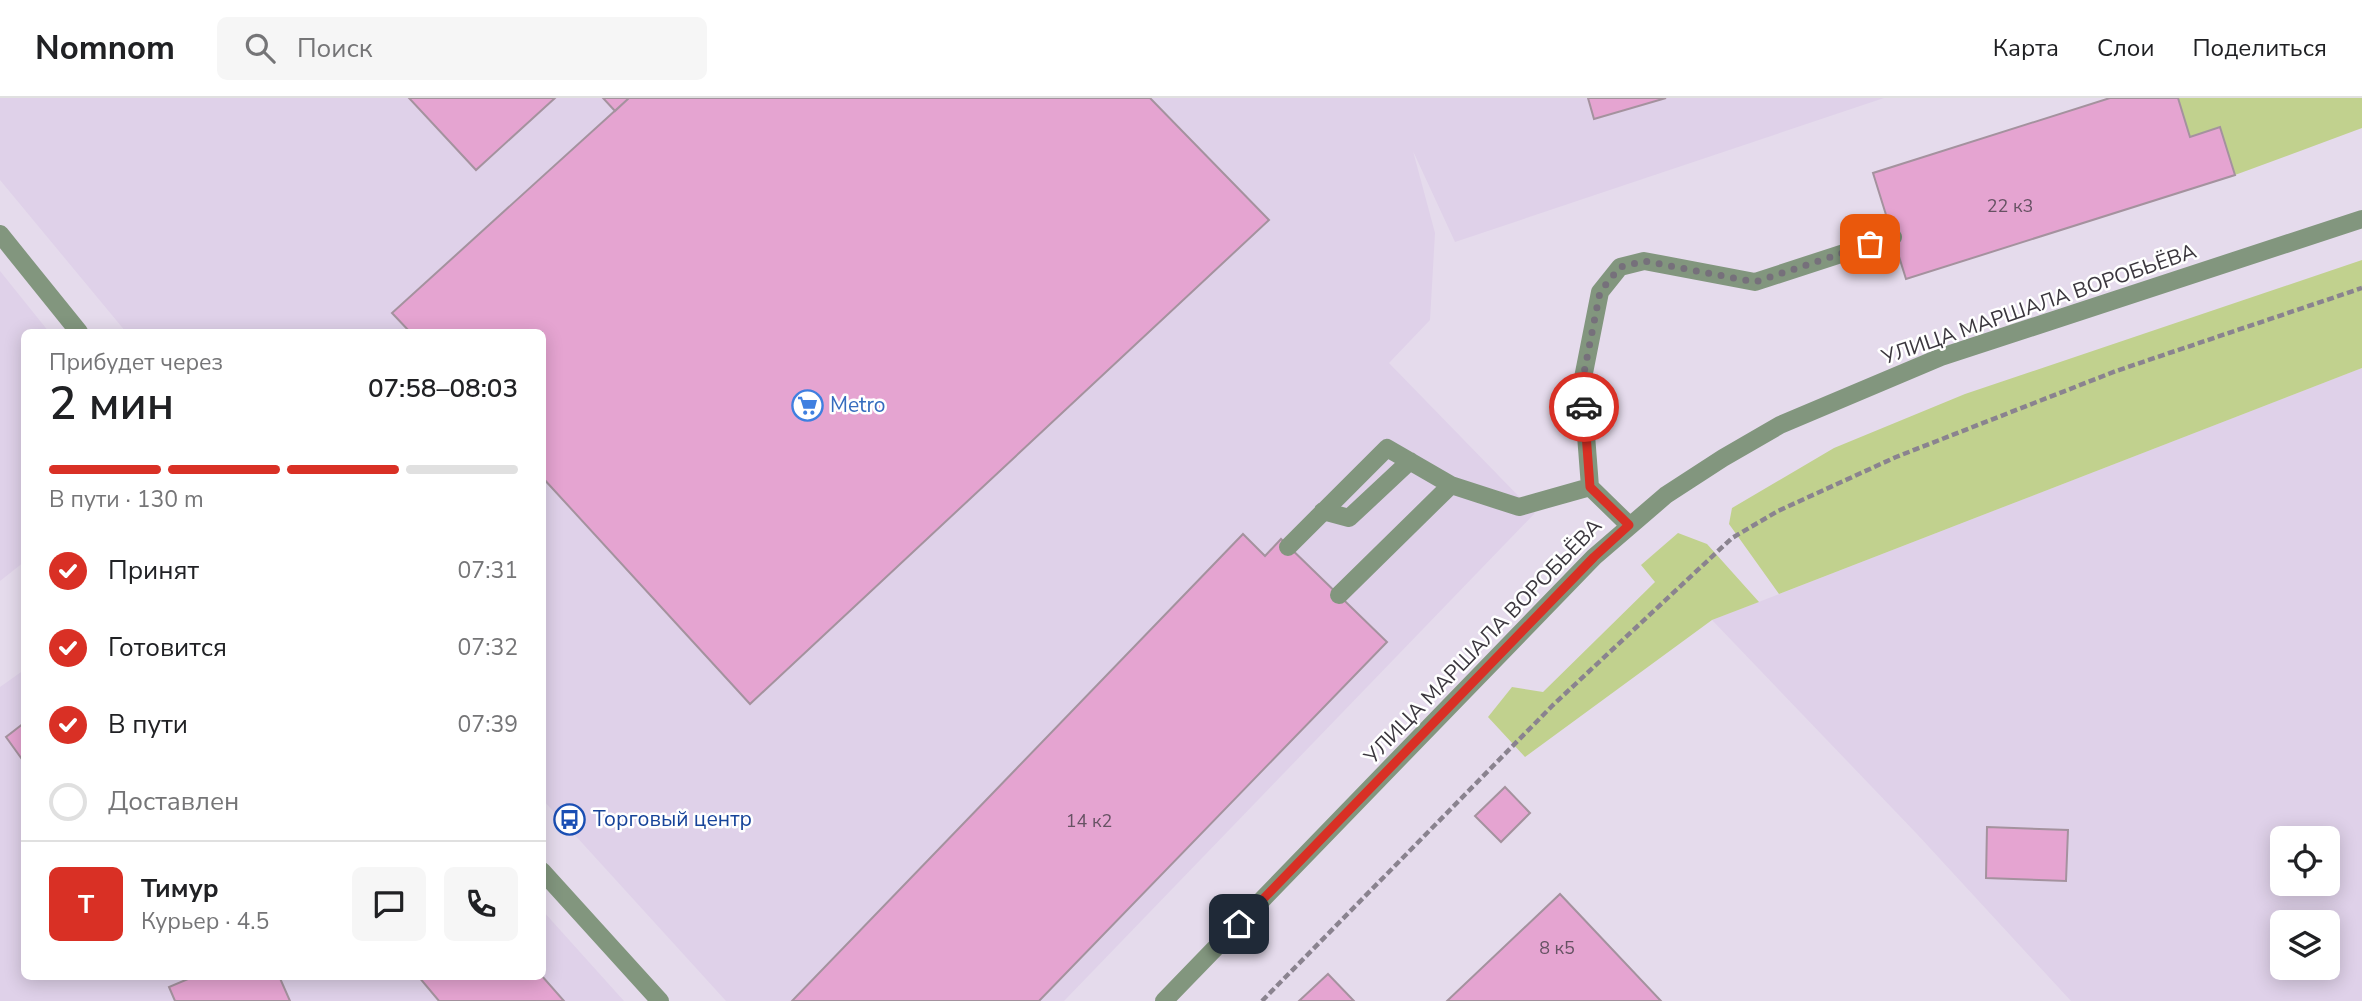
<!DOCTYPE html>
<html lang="ru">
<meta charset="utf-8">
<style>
body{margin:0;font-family:"Nunito Sans",sans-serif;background:#f6f6f6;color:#202124;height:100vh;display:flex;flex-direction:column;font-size:26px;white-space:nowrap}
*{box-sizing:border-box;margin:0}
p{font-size:23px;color:#757577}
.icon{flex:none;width:38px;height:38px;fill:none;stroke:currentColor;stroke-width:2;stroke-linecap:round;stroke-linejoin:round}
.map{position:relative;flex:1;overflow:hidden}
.details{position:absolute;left:21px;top:231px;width:525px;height:651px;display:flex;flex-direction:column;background:#fff;border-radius:10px;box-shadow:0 4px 18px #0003}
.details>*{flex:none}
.controls{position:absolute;left:2270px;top:728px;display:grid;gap:14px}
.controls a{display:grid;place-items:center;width:70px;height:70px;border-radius:10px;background:#fff;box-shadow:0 4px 18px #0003;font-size:35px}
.pin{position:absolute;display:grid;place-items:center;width:60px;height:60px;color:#fff;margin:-30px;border-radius:14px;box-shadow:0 4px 10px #0006}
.courier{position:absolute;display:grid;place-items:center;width:70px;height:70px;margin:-35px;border:5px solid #d93025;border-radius:50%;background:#fff;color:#222;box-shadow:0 2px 9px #0007}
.summary em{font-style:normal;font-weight:600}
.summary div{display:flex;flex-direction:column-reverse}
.summary{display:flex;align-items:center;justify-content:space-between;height:119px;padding:0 28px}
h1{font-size:46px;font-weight:600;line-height:52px}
.bar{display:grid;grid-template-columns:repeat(4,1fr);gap:10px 7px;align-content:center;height:84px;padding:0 28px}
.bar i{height:9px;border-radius:5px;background:#e0e0e0}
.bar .current{background:#d93025}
.bar p{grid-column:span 4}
.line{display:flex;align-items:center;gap:18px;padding:0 28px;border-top:2px solid #e0e0e0}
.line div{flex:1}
.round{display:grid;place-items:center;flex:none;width:74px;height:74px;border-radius:10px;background:#f6f6f6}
ol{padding:0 28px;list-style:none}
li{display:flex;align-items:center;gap:21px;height:77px}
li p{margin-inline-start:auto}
li .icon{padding:7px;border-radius:50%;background:#d93025;color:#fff;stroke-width:4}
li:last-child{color:#757577}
li i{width:38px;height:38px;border:4px solid #e0e0e0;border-radius:50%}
header{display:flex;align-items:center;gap:42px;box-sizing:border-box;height:98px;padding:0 35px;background:#fff;border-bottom:2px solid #e0e0e0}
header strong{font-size:33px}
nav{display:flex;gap:38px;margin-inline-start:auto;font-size:24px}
.search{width:490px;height:63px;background:#f6f6f6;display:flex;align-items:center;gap:18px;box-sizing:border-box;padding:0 24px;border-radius:10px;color:#757577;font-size:26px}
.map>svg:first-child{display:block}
.built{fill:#dfd1e9;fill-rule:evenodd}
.green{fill:#c1d18e}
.building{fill:#e5a4d1;stroke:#a4929e;stroke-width:2}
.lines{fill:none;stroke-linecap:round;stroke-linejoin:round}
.path{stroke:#8a838f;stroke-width:4.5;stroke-dasharray:7 3.5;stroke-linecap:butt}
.minor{stroke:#82967e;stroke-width:18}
.done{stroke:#76707b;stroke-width:7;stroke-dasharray:0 12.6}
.route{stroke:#d93025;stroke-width:9}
.labels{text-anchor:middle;stroke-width:5;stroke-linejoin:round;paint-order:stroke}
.number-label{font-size:18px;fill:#665263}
.street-label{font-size:21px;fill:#3b373e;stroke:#fff}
.shop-label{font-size:21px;fill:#366cbe;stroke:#fff;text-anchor:start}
.transit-label{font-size:21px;fill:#164399;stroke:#fff;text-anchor:start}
</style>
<header>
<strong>Nomnom</strong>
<div class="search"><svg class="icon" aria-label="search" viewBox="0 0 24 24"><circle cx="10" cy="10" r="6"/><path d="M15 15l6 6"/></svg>Поиск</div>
<nav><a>Карта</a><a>Слои</a><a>Поделиться</a></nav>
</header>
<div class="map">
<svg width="2362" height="903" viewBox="0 0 2362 903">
<rect width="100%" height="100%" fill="#e5dbec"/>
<path class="built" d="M0 0H1884L1455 144 1413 53 1435 135 1430 222 1389 265 1535 415 1064 903H726L543 702 542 234H126L0 82Z
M0 173 49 234H24V464L0 483Z
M2362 270V903H2071L1917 736 1712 522ZM2282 740H2328V786H2282ZM2282 824H2328V870H2282Z
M24 572V878H542L543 813 624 903H0V589Z"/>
<path class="green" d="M2178 0H2362V30L2235 77 2219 29 2190 39Z
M2362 162V270L1779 496 1729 426 1732 410 1834 350 1965 296Z
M1678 435 1707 446 1759 504 1712 522 1525 659 1488 619 1512 589 1543 594 1655 484 1641 467Z"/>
<path class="building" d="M409 0H555L476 72Z
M603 0H629L615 13Z
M629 0H1150L1269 122 750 606 542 379V234H410L392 215Z
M1588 0H1666L1594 21Z
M2110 0H2178L2190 39 2220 29 2235 77 1906 181 1873 75Z
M1243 436 1265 458 1281 441 1387 544 1039 903H792Z
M24 625V664L6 639Z
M1505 689 1530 715 1501 744 1475 718Z
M1987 729 2068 732 2066 783 1986 780Z
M1560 796 1661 903H1447Z
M1328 876 1354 903H1299Z
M195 878H279L290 903H175L169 889Z
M418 878H542L564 903H439Z"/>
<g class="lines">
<path class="path" d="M1262 903 1553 607 1732 440 1778 413 1896 359 2116 273 2362 190"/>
<path class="minor" d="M0 136 79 234
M1590 389 1582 285 1600 194 1620 169 1644 163 1755 184 1893 139
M1323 413 1349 420 1410 363
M1288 449 1387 350 1451 387
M1339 497 1451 387 1519 409 1590 389 1629 427
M542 773 660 903
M1164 903 1594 459 1666 397 1723 360 1780 327 1941 259 2362 121"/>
</g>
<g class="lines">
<path class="done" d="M1584 309 1582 285 1600 194 1620 169 1644 163 1755 184 1870 146"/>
<path class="route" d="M1239 826 1594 459 1629 427 1590 389 1584 309"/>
</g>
<defs>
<symbol id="supermarket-ring" viewBox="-11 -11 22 22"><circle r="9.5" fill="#fff" stroke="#3f7fe0" stroke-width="1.5"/><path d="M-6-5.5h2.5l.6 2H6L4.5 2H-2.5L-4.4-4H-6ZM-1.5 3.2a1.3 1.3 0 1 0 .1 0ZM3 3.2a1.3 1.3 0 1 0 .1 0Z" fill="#3f7fe0"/></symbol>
<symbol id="bus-ring" viewBox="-11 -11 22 22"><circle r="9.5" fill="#fff" stroke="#1a4fb4" stroke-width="1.5"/><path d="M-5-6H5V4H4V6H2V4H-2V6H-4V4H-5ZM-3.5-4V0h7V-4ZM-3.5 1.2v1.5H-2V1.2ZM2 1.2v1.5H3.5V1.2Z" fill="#1a4fb4"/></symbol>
</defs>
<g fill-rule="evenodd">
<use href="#supermarket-ring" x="790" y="290" width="35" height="35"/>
<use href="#bus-ring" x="552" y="704" width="35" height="35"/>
</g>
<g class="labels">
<g class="number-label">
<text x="2010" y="114">22 к3</text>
<text x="1089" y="729">14 к2</text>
<text x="1557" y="856">8 к5</text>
</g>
<g class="street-label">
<text transform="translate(2039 206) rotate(-19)" y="7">УЛИЦА МАРШАЛА ВОРОБЬЁВА</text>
<text transform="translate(1483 543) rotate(-46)" y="7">УЛИЦА МАРШАЛА ВОРОБЬЁВА</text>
</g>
<g class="shop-label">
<text x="830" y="314">Metro</text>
</g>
<g class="transit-label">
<text x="593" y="728">Торговый центр</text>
</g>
</g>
</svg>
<div class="controls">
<a><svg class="icon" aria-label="locate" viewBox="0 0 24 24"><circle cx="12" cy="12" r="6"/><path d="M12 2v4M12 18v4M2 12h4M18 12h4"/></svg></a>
<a><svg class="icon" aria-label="layers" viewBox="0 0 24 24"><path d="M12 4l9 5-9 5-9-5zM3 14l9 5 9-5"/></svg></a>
</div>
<div class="pin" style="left:1870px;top:146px;background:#ea580c"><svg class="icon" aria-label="bag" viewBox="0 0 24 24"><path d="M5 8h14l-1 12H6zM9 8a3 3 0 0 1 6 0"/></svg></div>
<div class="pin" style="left:1239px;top:826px;background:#1f2937"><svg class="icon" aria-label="home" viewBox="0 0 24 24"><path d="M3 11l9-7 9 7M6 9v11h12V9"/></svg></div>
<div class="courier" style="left:1584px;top:309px"><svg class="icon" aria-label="car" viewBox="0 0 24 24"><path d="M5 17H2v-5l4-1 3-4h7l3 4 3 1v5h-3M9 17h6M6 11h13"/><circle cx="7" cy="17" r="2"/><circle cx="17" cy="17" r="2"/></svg></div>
<section class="details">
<div class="summary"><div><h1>2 мин</h1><p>Прибудет через</p></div><em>07:58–08:03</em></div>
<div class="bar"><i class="current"></i><i class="current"></i><i class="current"></i><i></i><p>В пути · 130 m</p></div>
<ol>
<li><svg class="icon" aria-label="check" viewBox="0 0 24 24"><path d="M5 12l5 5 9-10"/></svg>Принят<p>07:31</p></li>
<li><svg class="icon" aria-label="check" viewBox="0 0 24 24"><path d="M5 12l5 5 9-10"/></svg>Готовится<p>07:32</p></li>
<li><svg class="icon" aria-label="check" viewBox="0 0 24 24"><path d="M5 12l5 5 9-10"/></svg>В пути<p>07:39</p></li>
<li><i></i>Доставлен</li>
</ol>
<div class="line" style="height:126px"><b class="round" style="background:#d93025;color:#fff">Т</b><div><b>Тимур</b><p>Курьер · 4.5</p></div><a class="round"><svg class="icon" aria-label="chat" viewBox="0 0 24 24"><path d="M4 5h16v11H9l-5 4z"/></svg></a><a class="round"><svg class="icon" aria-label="phone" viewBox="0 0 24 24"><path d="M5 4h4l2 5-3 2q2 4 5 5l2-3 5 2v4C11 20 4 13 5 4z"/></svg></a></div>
</section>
</div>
